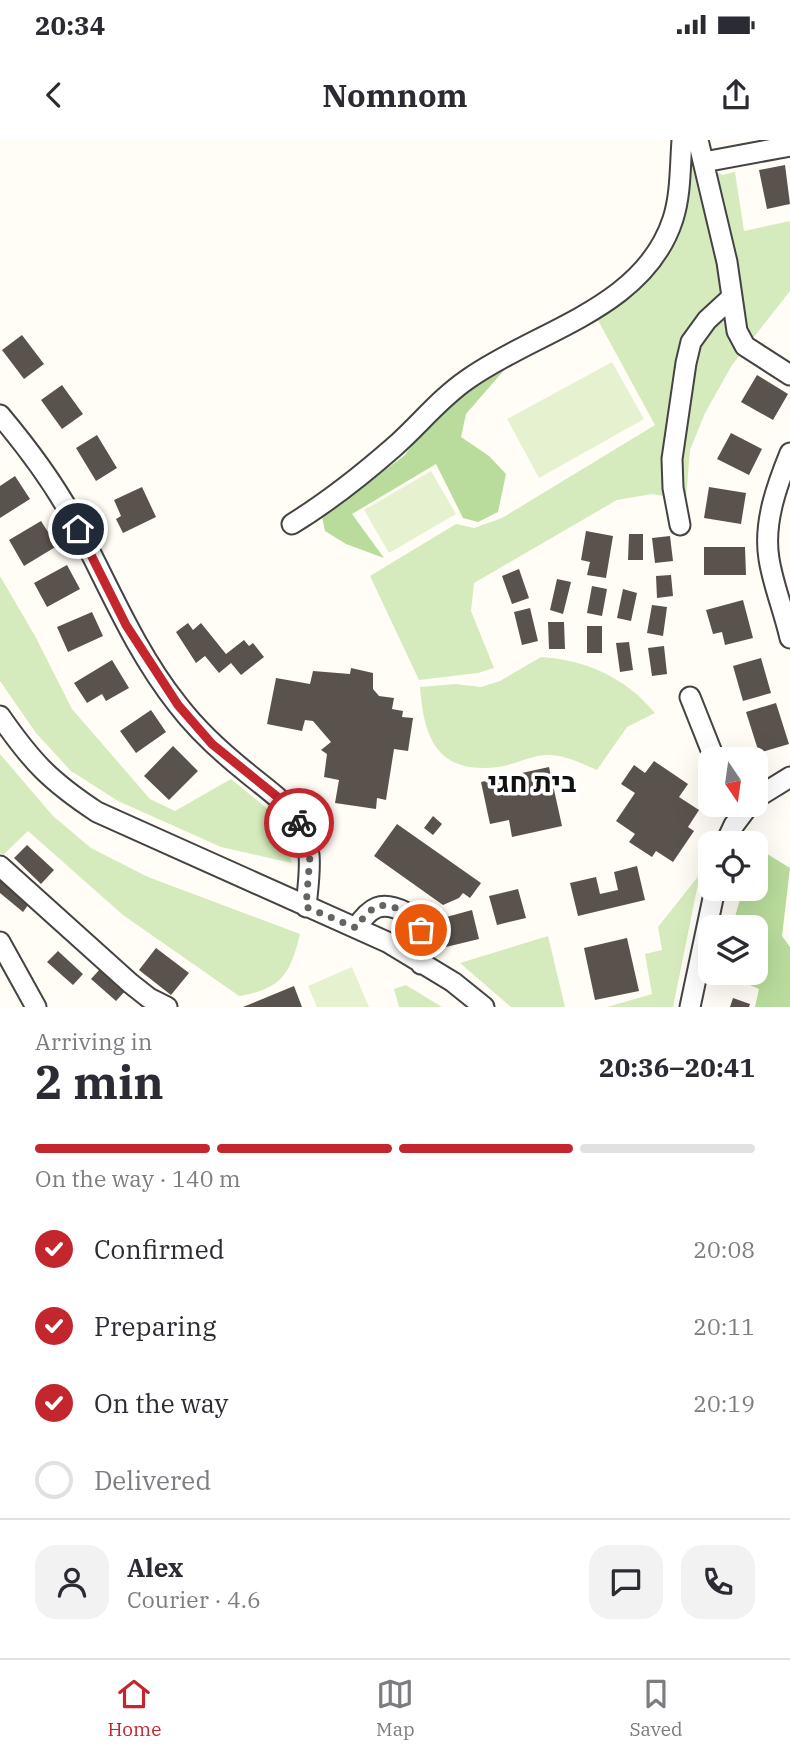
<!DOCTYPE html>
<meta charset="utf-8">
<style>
body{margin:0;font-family:"IBM Plex Serif",Heebo,serif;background:#f2f2f3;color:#2b2b33;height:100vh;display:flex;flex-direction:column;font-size:26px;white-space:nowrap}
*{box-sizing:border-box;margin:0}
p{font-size:23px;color:#7c7c81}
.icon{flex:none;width:38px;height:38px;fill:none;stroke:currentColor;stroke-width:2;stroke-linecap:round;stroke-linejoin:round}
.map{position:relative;height:867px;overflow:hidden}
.panel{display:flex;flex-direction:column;background:#fff;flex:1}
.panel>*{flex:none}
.needle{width:46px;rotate:167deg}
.controls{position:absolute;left:698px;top:607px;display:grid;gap:14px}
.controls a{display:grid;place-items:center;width:70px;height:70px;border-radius:14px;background:#fff;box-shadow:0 7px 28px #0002;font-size:35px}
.pin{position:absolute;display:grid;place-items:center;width:60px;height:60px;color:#fff;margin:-30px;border:4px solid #fff;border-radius:50%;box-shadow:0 2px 7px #0007}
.courier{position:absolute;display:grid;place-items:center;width:70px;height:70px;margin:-35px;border:5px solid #c4262e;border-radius:50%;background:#fff;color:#222;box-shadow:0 2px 9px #0007}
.summary em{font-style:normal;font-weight:700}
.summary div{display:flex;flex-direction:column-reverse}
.summary{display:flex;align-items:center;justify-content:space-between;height:119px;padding:0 35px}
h1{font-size:46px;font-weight:700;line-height:52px}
.bar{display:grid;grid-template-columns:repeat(4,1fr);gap:10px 7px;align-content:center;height:84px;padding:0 35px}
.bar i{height:9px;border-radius:5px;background:#e1e1e2}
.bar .active{background:#c4262e}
.bar p{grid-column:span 4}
.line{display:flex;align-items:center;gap:18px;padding:0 35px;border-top:2px solid #e1e1e2}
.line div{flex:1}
.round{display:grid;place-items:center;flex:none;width:74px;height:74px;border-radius:21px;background:#f2f2f3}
ol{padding:0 35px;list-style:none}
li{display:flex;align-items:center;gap:21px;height:77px}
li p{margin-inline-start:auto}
li .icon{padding:7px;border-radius:50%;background:#c4262e;color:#fff;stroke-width:4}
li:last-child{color:#7c7c81}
li i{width:38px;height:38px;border:4px solid #e1e1e2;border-radius:50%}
.status{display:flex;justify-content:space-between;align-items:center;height:49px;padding:0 35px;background:#fff;direction:ltr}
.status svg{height:19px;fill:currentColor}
header{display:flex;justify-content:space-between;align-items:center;height:91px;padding:0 35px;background:#fff;font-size:32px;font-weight:700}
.tab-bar{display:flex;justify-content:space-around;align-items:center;height:98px;border-top:2px solid #e1e1e2;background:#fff;font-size:19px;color:#7c7c81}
.tab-bar a{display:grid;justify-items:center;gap:4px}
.tab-bar .active{color:#c4262e}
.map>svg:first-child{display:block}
.green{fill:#d5ebbd}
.forest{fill:#b9dc9c}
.pitch{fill:#e6f2cf}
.building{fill:#5a524d}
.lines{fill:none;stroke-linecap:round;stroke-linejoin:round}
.minor-casing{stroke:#444;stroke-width:23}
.minor{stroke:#fff;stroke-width:19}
.done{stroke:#646461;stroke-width:7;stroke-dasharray:0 12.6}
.route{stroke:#c4262e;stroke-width:9}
.labels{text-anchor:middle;stroke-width:7;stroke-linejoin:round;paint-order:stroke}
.quarter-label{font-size:28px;font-weight:bold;fill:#111;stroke:#fff}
</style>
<div class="status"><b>20:34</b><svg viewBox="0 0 49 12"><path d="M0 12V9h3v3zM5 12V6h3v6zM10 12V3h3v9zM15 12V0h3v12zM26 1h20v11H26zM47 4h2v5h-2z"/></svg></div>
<header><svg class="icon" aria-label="back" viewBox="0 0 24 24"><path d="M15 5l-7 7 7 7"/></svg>Nomnom<svg class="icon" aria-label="share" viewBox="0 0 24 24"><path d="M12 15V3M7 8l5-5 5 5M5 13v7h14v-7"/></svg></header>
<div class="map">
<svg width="790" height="867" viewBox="0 0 790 867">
<rect width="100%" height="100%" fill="#fffdf5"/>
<path class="green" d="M688 18 723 35 735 32 744 91 790 81V151L732 225 705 273 690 310 686 360 652 354 617 360 474 443 471 471 494 528 478 533 419 540 370 436 456 384 474 388 502 378 655 285 594 173 644 136Z
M0 436 35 496 72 569 150 659 175 671 231 639 281 680 292 723 221 707 118 661 71 631 36 593 0 541Z
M541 517C587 520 626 538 655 573L627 587 597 630C580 623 564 614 545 615 530 616 514 625 498 627 437 634 424 599 420 547L455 544 481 547 500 541Z
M0 614 53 676 91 708 148 737 300 794C290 835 281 849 239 856L123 775 28 691 3 715 0 713Z
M700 734 673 867H607L652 854 645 814 662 810 658 787Z
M548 796 565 867H511L460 823Z
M406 845 442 867H399L394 849Z"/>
<path class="forest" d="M518 214 466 274 461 297 489 316 506 334 498 372 478 382 463 378 436 324 352 374 384 418 346 404 325 391 322 377 405 315 440 265Z
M764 712 790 728 782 796 790 807V867H755L759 849 722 833H756V788L732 787 743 749H756V726Z"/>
<path class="pitch" d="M612 222 644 279 539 338 507 279Z
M431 331 456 374 389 413 364 370Z
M352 827 369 867H317L308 846Z"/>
<path class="building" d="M785 25 790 64 767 69 759 30Z
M22 195 44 224 24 239 2 210Z
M757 235 788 254 773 280 741 262Z
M62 245 83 274 62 289 41 260Z
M731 293 762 309 749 335 717 319Z
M97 295 117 328 96 341 76 308Z
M15 336 30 359 0 378V346Z
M142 347 156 377 123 393 116 379 121 376 114 360Z
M709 347 746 353 741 384 704 378Z
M41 381 57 406 24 426 9 400Z
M586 391 613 396 606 438 587 435 590 422 581 420Z
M629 394H643V420H628Z
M670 396 673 421 655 423 652 398Z
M704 407H745L746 435H704Z
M67 425 80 449 47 467 34 443Z
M519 429 529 458 512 464 502 436Z
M671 435 673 456 657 458 656 436Z
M557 439 571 442 563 474 550 470Z
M592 446 607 449 602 476 587 473Z
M623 449 637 453 631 481 617 478Z
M743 460 753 498 725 505 722 492 713 494 706 470Z
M652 465 667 467 663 496 647 493Z
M530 468 538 501 522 505 514 472Z
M92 472 103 496 68 512 57 487Z
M548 482H564L565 509H549Z
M188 483 193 490 201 483 226 514 244 500 249 506 253 503 264 517 241 535 231 523 219 533 205 516 196 523 176 492Z
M587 486H602V513H587Z
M629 502 633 530 620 532 616 503Z
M664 506 667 534 652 536 648 508Z
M761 518 771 553 743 561 733 526Z
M112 520 129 548 106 561 102 554 87 563 74 543Z
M351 528 373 533V549L379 556 394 558 392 569 403 571 402 577 413 578 408 611 394 609 386 660 377 658 376 669 335 663 339 640 324 637 327 614 321 610 331 602 313 581 305 580 302 591 267 584 276 538 310 544 313 531 350 534Z
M776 563 789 604 759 613 746 572Z
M151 570 166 592 136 613 120 591Z
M173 606 198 631 169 660 144 636Z
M654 621 688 644 679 657 699 670 688 687 694 691 673 722 656 711 652 717 629 702 635 694 616 681 635 653 621 644 634 625 645 633Z
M549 627 562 686 512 697 509 680 490 684 481 642Z
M433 676 442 684 433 695 424 688Z
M397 684 481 743 470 758 463 753 459 758 443 765 374 716Z
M27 705 54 730 41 744 14 718Z
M637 726 645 760 578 776 570 743 596 737 600 754 618 750 614 732Z
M0 737 31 761 23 772 0 753Z
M518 749 526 778 497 785 489 756Z
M472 770 479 799 446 807 439 779Z
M627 798 639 851 595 860 584 808Z
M156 808 189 833 171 855 139 830Z
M58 811 83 834 73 845 47 822Z
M101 828 126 850 116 861 91 839Z
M294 846 302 867H243Z
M733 858 750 864 749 867H730Z"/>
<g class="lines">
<defs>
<path id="minor" d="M698 0 727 122 737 191 745 206 790 235
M704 22 790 6
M0 275C26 306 51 339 71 375 106 439 132 507 178 565 198 591 221 612 246 632 264 647 284 660 297 679 315 707 309 735 306 767
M790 313C777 345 763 383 769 419 773 445 784 471 790 498
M292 384C328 362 362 335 394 307 419 285 440 258 468 239 537 190 644 169 673 79 681 54 680 26 682 0
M680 385 673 348 672 319 686 223 691 202 707 180 732 157
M690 557 715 620
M0 576C32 622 50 641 97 672L387 802 453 842 484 867
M756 658 790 637
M725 704 734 685 749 665
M0 726 130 843 149 858 167 867
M356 788C370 767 381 760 405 772 413 776 416 777 420 786 424 797 421 813 421 824
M0 802 36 867
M690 867 715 749"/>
</defs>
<use href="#minor" class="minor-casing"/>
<use href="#minor" class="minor"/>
</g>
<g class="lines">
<path class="done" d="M299 683 310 715 306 767 356 788C376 758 385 762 415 777L421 790"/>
<path class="route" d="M78 389 126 485 178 565 212 604 285 663 299 683"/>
</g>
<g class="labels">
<g class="quarter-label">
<text x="532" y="652">בית חגי</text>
</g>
</g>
</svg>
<div class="controls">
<a><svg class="needle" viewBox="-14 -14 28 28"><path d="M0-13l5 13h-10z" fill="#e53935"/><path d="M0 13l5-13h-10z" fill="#7c7c81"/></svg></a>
<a><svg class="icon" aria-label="locate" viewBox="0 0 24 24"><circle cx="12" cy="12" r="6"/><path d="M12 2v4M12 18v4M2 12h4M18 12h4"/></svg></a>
<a><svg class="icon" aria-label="layers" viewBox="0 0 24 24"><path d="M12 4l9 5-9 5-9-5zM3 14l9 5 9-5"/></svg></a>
</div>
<div class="pin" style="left:421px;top:790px;background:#ea580c"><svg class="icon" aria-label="bag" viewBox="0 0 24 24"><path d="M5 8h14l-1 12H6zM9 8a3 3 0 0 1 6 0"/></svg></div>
<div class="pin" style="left:78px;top:389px;background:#1f2937"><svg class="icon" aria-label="home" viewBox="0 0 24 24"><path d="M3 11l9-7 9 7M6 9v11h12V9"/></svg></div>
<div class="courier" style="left:299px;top:683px"><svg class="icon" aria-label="bike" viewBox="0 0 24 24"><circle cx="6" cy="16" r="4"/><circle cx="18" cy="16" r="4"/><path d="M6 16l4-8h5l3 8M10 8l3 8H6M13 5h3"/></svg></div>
</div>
<section class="panel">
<div class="summary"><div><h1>2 min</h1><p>Arriving in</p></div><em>20:36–20:41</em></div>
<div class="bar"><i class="active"></i><i class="active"></i><i class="active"></i><i></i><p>On the way · 140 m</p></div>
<ol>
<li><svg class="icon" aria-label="check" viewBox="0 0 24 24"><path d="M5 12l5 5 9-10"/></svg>Confirmed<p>20:08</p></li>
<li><svg class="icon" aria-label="check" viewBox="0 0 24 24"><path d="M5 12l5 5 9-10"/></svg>Preparing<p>20:11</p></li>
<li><svg class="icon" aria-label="check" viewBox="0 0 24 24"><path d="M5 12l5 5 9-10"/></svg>On the way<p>20:19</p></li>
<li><i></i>Delivered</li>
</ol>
<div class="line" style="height:126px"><a class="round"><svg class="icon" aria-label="person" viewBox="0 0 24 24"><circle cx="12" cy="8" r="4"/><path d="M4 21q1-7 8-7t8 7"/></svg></a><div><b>Alex</b><p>Courier · 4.6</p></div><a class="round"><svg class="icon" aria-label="chat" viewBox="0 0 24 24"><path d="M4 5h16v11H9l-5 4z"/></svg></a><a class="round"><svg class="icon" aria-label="phone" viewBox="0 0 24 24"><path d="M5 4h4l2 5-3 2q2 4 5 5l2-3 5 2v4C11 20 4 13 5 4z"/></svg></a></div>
</section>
<nav class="tab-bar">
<a class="active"><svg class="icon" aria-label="home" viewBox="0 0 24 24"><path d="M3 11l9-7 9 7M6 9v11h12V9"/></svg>Home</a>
<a><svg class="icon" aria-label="map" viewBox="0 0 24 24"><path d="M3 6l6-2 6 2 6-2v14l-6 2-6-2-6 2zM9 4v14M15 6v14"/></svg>Map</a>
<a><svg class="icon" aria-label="saved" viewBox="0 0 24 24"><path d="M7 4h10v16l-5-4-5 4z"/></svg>Saved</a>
</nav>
